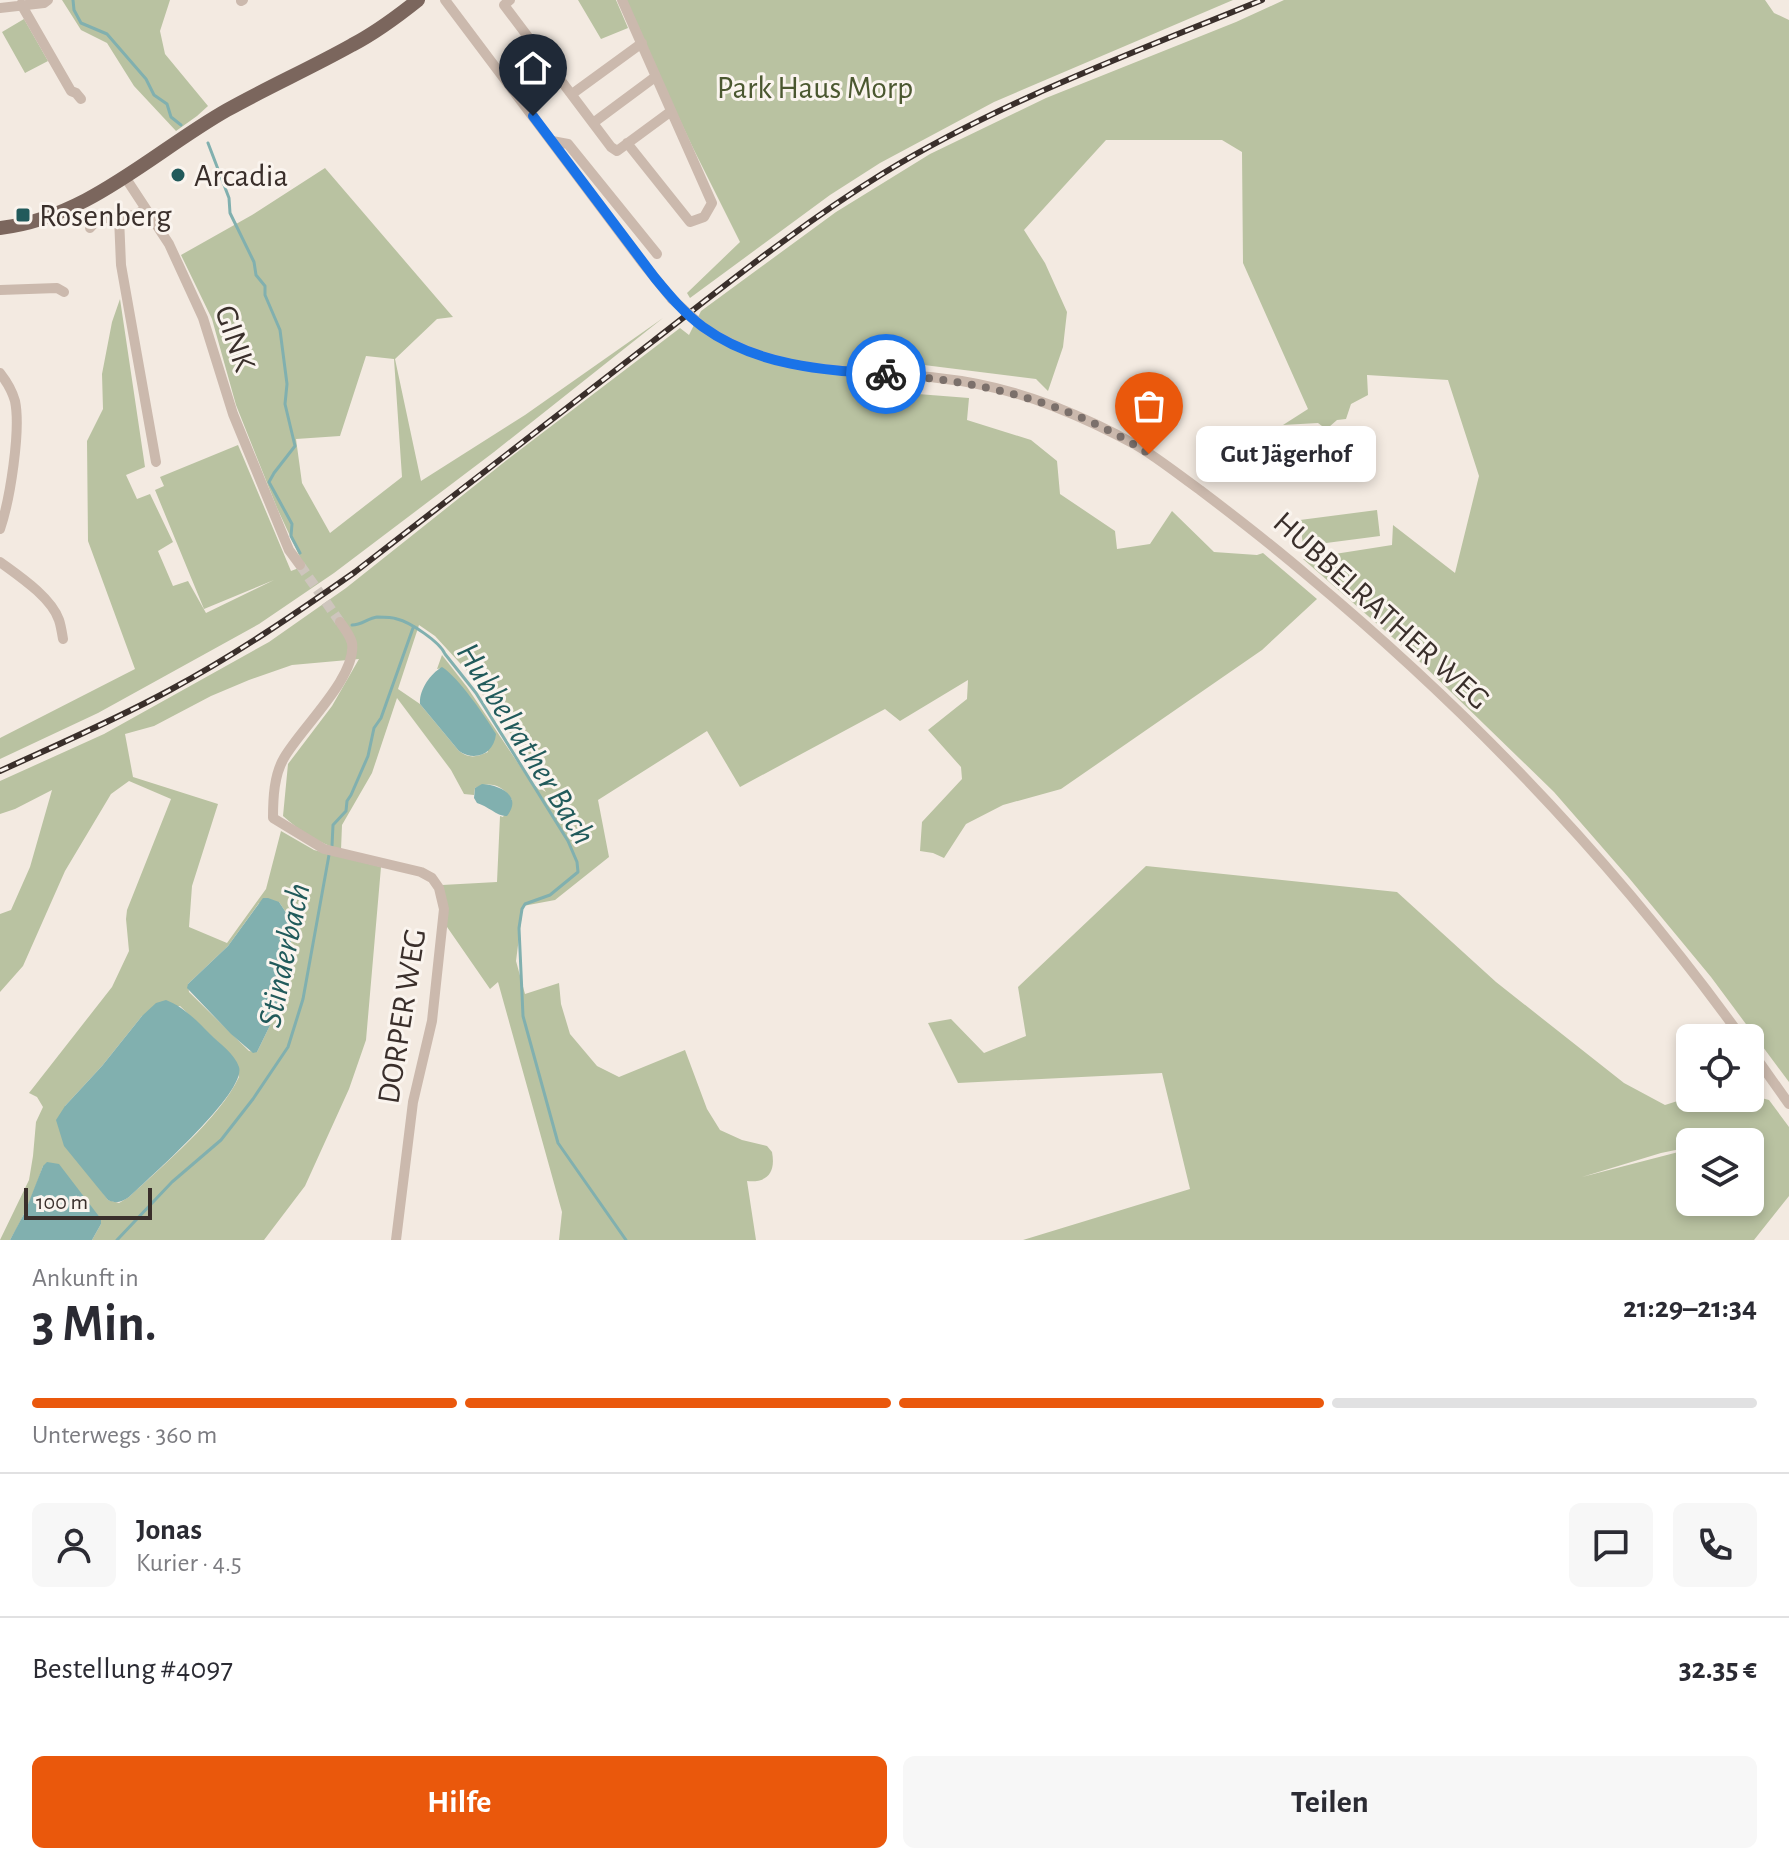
<!DOCTYPE html>
<html lang="de">
<meta charset="utf-8">
<style>
body{margin:0;font-family:"Alegreya Sans",sans-serif;background:#f7f7f7;color:#2b2b33;height:100vh;display:flex;flex-direction:column;font-size:30px;white-space:nowrap}
*{box-sizing:border-box;margin:0}
p{font-size:26px;color:#7c7c81}
.icon{flex:none;width:44px;height:44px;fill:none;stroke:currentColor;stroke-width:2;stroke-linecap:round;stroke-linejoin:round}
.map{position:relative;height:1240px;overflow:hidden}
.sheet{display:flex;flex-direction:column;background:#fff;flex:1}
.sheet>*{flex:none}
.fabs{position:absolute;left:1676px;top:1024px;display:grid;gap:16px}
.fabs a{display:grid;place-items:center;width:88px;height:88px;border-radius:12px;background:#fff;box-shadow:0 4px 12px #0003;font-size:40px}
.scale{position:absolute;left:24px;bottom:20px;width:128px;box-sizing:border-box;padding-left:8px;border:4px solid #3a2f2b;border-top:0;font-size:22px;line-height:28px;white-space:nowrap;color:#3a2f2b;-webkit-text-stroke:6px #faf4ee;paint-order:stroke}
.pin{position:absolute;display:grid;place-items:center;width:68px;height:68px;color:#fff;margin:-82px -34px;border-radius:50% 50% 50% 0;rotate:-45deg;box-shadow:0 0 8px #0007}
.pin .icon{rotate:45deg}
.courier{position:absolute;display:grid;place-items:center;width:80px;height:80px;margin:-40px;border:6px solid #1a73e8;border-radius:50%;background:#fff;color:#222;box-shadow:0 2px 10px #0007}
.bubble{position:absolute;height:56px;border-radius:12px;background:#fff;box-shadow:0 4px 12px #0003;font-size:26px;font-weight:700;line-height:56px;text-align:center}
.overview em{font-style:normal;font-weight:700}
.overview div{display:flex;flex-direction:column-reverse}
.overview{display:flex;align-items:center;justify-content:space-between;height:136px;padding:0 32px}
h1{font-size:52px;font-weight:700;line-height:60px}
.bar{display:grid;grid-template-columns:repeat(4,1fr);gap:12px 8px;align-content:center;height:96px;padding:0 32px}
.bar i{height:10px;border-radius:6px;background:#e1e1e2}
.bar .current{background:#ea580c}
.bar p{grid-column:span 4}
.line{display:flex;align-items:center;gap:20px;padding:0 32px;border-top:2px solid #e1e1e2}
.line div{flex:1}
.round{display:grid;place-items:center;flex:none;width:84px;height:84px;border-radius:12px;background:#f7f7f7}
.cta{display:flex;gap:16px;margin-top:auto;padding:16px 32px}
.cta a{flex:1;height:92px;border-radius:12px;background:#ea580c;color:#fff;font-size:32px;font-weight:700;line-height:92px;text-align:center}
.cta a+a{background:#f7f7f7;color:#2b2b33}
.map>svg:first-child{display:block}
.green{fill:#b9c2a1;fill-rule:evenodd}
.water{fill:#81b0af}
.lines{fill:none;stroke-linecap:round;stroke-linejoin:round}
.stream{stroke:#81b0af;stroke-width:3}
.minor-tunnel{stroke:#cec5bd;stroke-width:10;stroke-dasharray:10 5;stroke-linecap:butt}
.minor{stroke:#cbb9ad;stroke-width:10}
.major{stroke:#7b665d;stroke-width:14}
.rail-casing{stroke:#3a2f2b;stroke-width:6}
.rail{stroke:#faf4ee;stroke-width:3;stroke-dasharray:9;stroke-linecap:butt}
.minor-bridge{stroke:#cbb9ad;stroke-width:10}
.done{stroke:#7b706b;stroke-width:8;stroke-dasharray:0 14.4}
.route{stroke:#1a73e8;stroke-width:10}
.poi-dot{fill:#215a5b;stroke:#faf4ee;stroke-width:3}
.labels{text-anchor:middle;stroke-width:6;stroke-linejoin:round;paint-order:stroke}
.park-label{font-size:32px;fill:#4b5830;stroke:#faf4ee}
.poi-label{font-size:32px;fill:#3a2f2b;stroke:#faf4ee;text-anchor:start}
.street-label{font-size:32px;fill:#3a2f2b;stroke:#faf4ee}
.water-label{font-size:34px;font-style:italic;fill:#215a5b;stroke:#faf4ee}
</style>
<div class="map">
<svg width="1789" height="1240" viewBox="0 0 1789 1240">
<rect width="100%" height="100%" fill="#f3eae1"/>
<path class="green" d="M62 0H170L160 31 165 54 208 106 197 116 176 131 134 86 107 43 81 30Z
M578 0H616L628 28 601 39Z
M624 0H1233L994 102 880 163 830 195 690 298 687 293 740 242 693 148Z
M1284 0H1765L1774 13 1789 20V1082L1711 977 1629 878 1554 792 1416 658 1303 559 1392 545 1393 525 1455 573 1479 476 1448 380 1367 375 1368 395 1351 404 1346 419 1337 420 1329 427 1322 426 1318 423 1283 425 1308 409 1243 263 1242 152 1222 140H1106L1024 230 1045 263 1067 312 1063 347 1048 391 1036 379 916 364 905 393 969 398 967 420 1031 440 1057 461 1060 494 1115 531 1117 549 1150 544 1172 511 1214 552 1257 555 1263 553 1317 599 1262 650 1061 789 1003 805 966 824 944 858 933 853 920 851 922 822 962 779 961 767 928 730 967 699 968 680 900 721 885 709 740 787 707 731 598 800 609 857 555 900 523 906 516 961 525 994 559 983 561 1004 570 1034 597 1066 619 1077 685 1050 707 1109 720 1130 742 1140 767 1146 772 1152C776 1173 767 1183 747 1181L756 1240H559L562 1212 498 982 490 989 445 924 442 885 497 882 500 816 503 817 512 800C504 786 490 780 475 788L474 795 464 794 451 770 397 698 372 773 342 825 341 850C318 843 300 831 283 816L288 764 332 706 359 659 292 665 249 680 211 696 154 726 125 734 133 777 218 804 192 886 189 927 227 943 266 889 281 831 314 850 381 867 366 1040 349 1089 305 1186 264 1240H92L101 1224 43 1166C34 1192 24 1217 10 1240H0L29 1180 33 1156 36 1122 43 1107 37 1097 29 1093 112 987 129 951 126 919 127 910 171 799 129 781 111 794 65 871 23 966 0 992V914L11 910 30 867 52 790 15 809 0 814V781L104 734 269 642 346 588 512 456 680 328 689 335 701 311 836 212 930 154 1046 98 1236 22ZM419 625 435 636 470 674 484 697 500 717 546 792 532 784 467 687 442 655 437 669 442 668 488 752C476 757 470 759 459 751L420 704 398 689ZM279 902 287 914 292 935 280 1005 257 1052 249 1051 189 992 188 984 228 946 259 903ZM180 1006 224 1048 234 1060 239 1077C219 1119 163 1165 129 1197L119 1203 108 1200 94 1181 65 1106 102 1066 142 1016Z
M24 19 48 61 25 73 2 32Z
M325 168 453 317 437 319 395 359 421 481 525 415 663 318 494 452 334 573 259 624 98 713 0 759V738L135 669 88 541 87 441 103 409 102 374 112 322 120 299 145 467 126 475 137 499 150 494 173 542 158 551 173 586 188 581 206 613 274 580 204 609 155 490 164 486 160 477 238 445 291 571 304 566 277 508 236 405 212 319 181 255 252 215ZM366 356 394 359 402 477 330 533 302 483 296 439 340 436Z
M1377 510 1380 536 1303 546 1300 520Z
M1146 866 1397 892 1496 982 1624 1083 1665 1105 1690 1097 1750 1098V1095L1769 1100 1789 1127V1196L1754 1240H1023L1190 1189 1162 1073 958 1083 928 1023 951 1019 984 1053 1026 1036 1018 987ZM1690 1142H1750V1202H1690V1149L1582 1177 1661 1153 1690 1147Z"/>
<path class="water" d="M442 667C459 678 485 716 496 734 494 754 475 762 459 751L420 704C419 690 430 674 442 667Z
M482 784C500 785 523 796 507 816 498 817 488 806 477 803L474 798 475 788Z
M263 898H268L279 902 287 914 292 935 280 1005 257 1052 253 1053 231 1034 187 988 188 984 228 946Z
M166 1000C184 1007 197 1021 210 1034 219 1043 235 1054 239 1067 247 1092 149 1178 129 1197 121 1202 117 1204 108 1200L64 1146 56 1120 65 1106 102 1066 142 1016 156 1003Z
M47 1162 59 1164 101 1219V1224L92 1240H10L25 1212 43 1166Z"/>
<g class="lines">
<path class="stream" d="M73 0 74 10 81 23 107 34 146 79 154 95 167 104 171 117 181 125
M208 143 229 198 230 213 254 262 256 275 265 286V295L280 330 287 384 285 404 295 446 274 473 269 482 292 524 291 536 300 553
M352 625C362 625 368 618 377 617 383 617 392 617 397 619 410 622 440 642 445 654L476 693 568 841 577 862 578 872 550 895 525 904 522 909 519 928 523 1016 558 1143 626 1240
M332 846 333 825 346 811 347 801 351 795 368 756 374 728 381 718 413 628
M117 1240 172 1182 221 1140 253 1099 288 1047 303 999 329 855"/>
<path class="minor-tunnel" d="M300 565 340 622"/>
<path class="minor" d="M445 0 642 262 672 299
M510 0 504 5 611 147 617 151 670 112
M622 0 712 203 704 217 690 222 627 143
M241 1 243 0
M21 4 71 91 76 93 81 99
M0 8 44 3 48 0
M572 94 642 43
M593 123 655 77
M552 141 568 144 657 254
M125 177 169 244 203 318 233 414 289 550 300 565
M119 217 121 265 156 462
M90 228 98 219 135 215 146 209
M0 290 57 288 64 292
M704 328C779 378 853 368 938 378 976 382 1017 392 1053 406 1081 417 1109 430 1136 445 1158 458 1179 475 1200 490 1237 518 1273 546 1308 576 1471 712 1618 866 1742 1038
M0 373C7 382 12 390 15 401 21 430 10 500 0 529
M0 562C19 576 51 597 59 620 61 626 62 633 63 639
M340 622C344 628 350 635 352 643 357 677 301 728 284 758 274 775 273 798 273 818L324 849 421 872 432 878 439 888 444 909 432 1021 413 1102 396 1240
M1750 1049 1789 1104"/>
<path class="major" d="M0 228C88 218 153 152 227 110 268 87 311 68 352 45 375 33 398 16 418 0"/>
<defs>
<path id="rail" d="M0 771C57 745 115 720 170 690 235 655 295 614 355 572 454 495 553 419 652 342 727 284 801 224 882 174 1001 101 1133 53 1262 0"/>
</defs>
<use href="#rail" class="rail-casing"/>
<use href="#rail" class="rail"/>
<path class="minor-bridge" d="M672 299 704 328"/>
</g>
<g class="lines">
<path class="done" d="M886 374C981 381 1068 401 1149 454"/>
<path class="route" d="M533 116 655 278C669 295 684 313 703 327 757 366 822 370 886 374"/>
</g>
<g class="poi-dot">
<circle cx="178" cy="175" r="8"/>
<rect x="15" y="207" width="16" height="16" rx="4"/>
</g>
<g class="labels">
<g class="park-label">
<text x="815" y="98">Park Haus Morp</text>
</g>
<g class="poi-label">
<text x="194" y="186">Arcadia</text>
<text x="39" y="226">Rosenberg</text>
</g>
<g class="street-label">
<text transform="translate(236 338) rotate(71)" y="11">GINK</text>
<text transform="translate(1382 610) rotate(42)" y="11">HUBBELRATHER WEG</text>
<text transform="translate(401 1016) rotate(-81)" y="11">DORPER WEG</text>
</g>
<g class="water-label">
<text transform="translate(527 743) rotate(58)" y="12">Hubbelrather Bach</text>
<text transform="translate(283 955) rotate(-78)" y="12">Stinderbach</text>
</g>
</g>
</svg>
<div class="fabs">
<a><svg class="icon" aria-label="locate" viewBox="0 0 24 24"><circle cx="12" cy="12" r="6"/><path d="M12 2v4M12 18v4M2 12h4M18 12h4"/></svg></a>
<a><svg class="icon" aria-label="layers" viewBox="0 0 24 24"><path d="M12 4l9 5-9 5-9-5zM3 14l9 5 9-5"/></svg></a>
</div>
<div class="scale">100 m</div>
<div class="pin" style="left:1149px;top:454px;background:#ea580c"><svg class="icon" aria-label="bag" viewBox="0 0 24 24"><path d="M5 8h14l-1 12H6zM9 8a3 3 0 0 1 6 0"/></svg></div>
<div class="pin" style="left:533px;top:116px;background:#1f2937"><svg class="icon" aria-label="home" viewBox="0 0 24 24"><path d="M3 11l9-7 9 7M6 9v11h12V9"/></svg></div>
<div class="courier" style="left:886px;top:374px"><svg class="icon" aria-label="bike" viewBox="0 0 24 24"><circle cx="6" cy="16" r="4"/><circle cx="18" cy="16" r="4"/><path d="M6 16l4-8h5l3 8M10 8l3 8H6M13 5h3"/></svg></div>
<div class="bubble" style="left:1196px;top:426px;width:180px">Gut Jägerhof</div>
</div>
<section class="sheet">
<div class="overview"><div><h1>3 Min.</h1><p>Ankunft in</p></div><em>21:29–21:34</em></div>
<div class="bar"><i class="current"></i><i class="current"></i><i class="current"></i><i></i><p>Unterwegs · 360 m</p></div>
<div class="line" style="height:144px"><a class="round"><svg class="icon" aria-label="person" viewBox="0 0 24 24"><circle cx="12" cy="8" r="4"/><path d="M4 21q1-7 8-7t8 7"/></svg></a><div><b>Jonas</b><p>Kurier · 4.5</p></div><a class="round"><svg class="icon" aria-label="chat" viewBox="0 0 24 24"><path d="M4 5h16v11H9l-5 4z"/></svg></a><a class="round"><svg class="icon" aria-label="phone" viewBox="0 0 24 24"><path d="M5 4h4l2 5-3 2q2 4 5 5l2-3 5 2v4C11 20 4 13 5 4z"/></svg></a></div>
<div class="line" style="height:104px"><div>Bestellung #4097</div><b>32.35 €</b></div>
<div class="cta"><a>Hilfe</a><a>Teilen</a></div>
</section>
